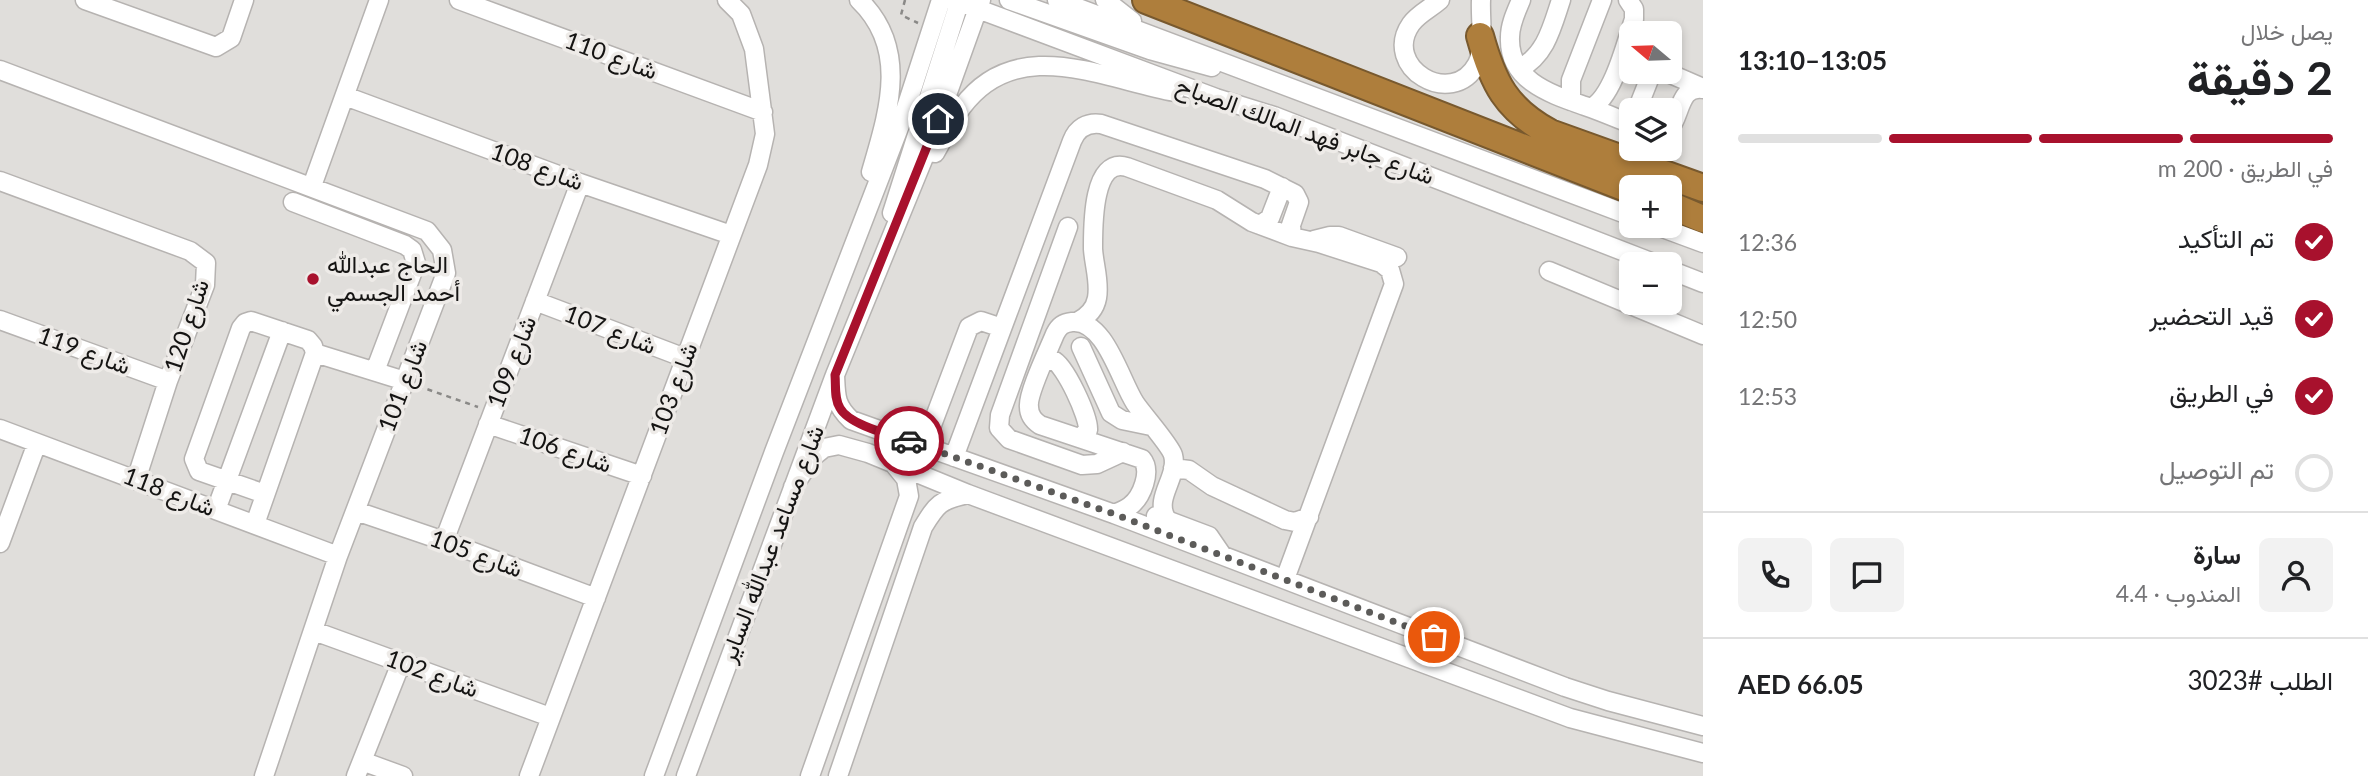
<!DOCTYPE html>
<html lang="ar">
<meta charset="utf-8">
<style>
body{margin:0;font-family:Lato,Vazirmatn,sans-serif;background:#f2f2f2;color:#202124;direction:rtl;height:100vh;display:flex;flex-direction:column;font-size:26px;white-space:nowrap}
*{box-sizing:border-box;margin:0}
p{font-size:23px;color:#757577}
.icon{flex:none;width:38px;height:38px;fill:none;stroke:currentColor;stroke-width:2;stroke-linecap:round;stroke-linejoin:round}
.map{position:relative;flex:1;overflow:hidden;direction:ltr}
.details{display:flex;flex-direction:column;background:#fff;width:665px}
.details>*{flex:none}
.needle{width:46px;rotate:289deg}
.buttons{position:absolute;left:1619px;top:21px;display:grid;gap:14px}
.buttons a{display:grid;place-items:center;width:63px;height:63px;border-radius:10px;background:#fff;box-shadow:0 4px 10px #0003;font-size:35px}
.pin{position:absolute;display:grid;place-items:center;width:60px;height:60px;color:#fff;margin:-30px;border:4px solid #fff;border-radius:50%;box-shadow:0 2px 7px #0007}
.courier{position:absolute;display:grid;place-items:center;width:70px;height:70px;margin:-35px;border:5px solid #a8112d;border-radius:50%;background:#fff;color:#222;box-shadow:0 2px 9px #0007}
.headline em{font-style:normal;font-weight:700}
.headline div{display:flex;flex-direction:column-reverse}
.headline{display:flex;align-items:center;justify-content:space-between;height:119px;padding:0 35px}
h1{font-size:46px;font-weight:700;line-height:52px}
.bar{display:grid;grid-template-columns:repeat(4,1fr);gap:10px 7px;align-content:center;height:84px;padding:0 35px}
.bar i{height:9px;border-radius:5px;background:#e0e0e0}
.bar .current{background:#a8112d}
.bar p{grid-column:span 4}
.line{display:flex;align-items:center;gap:18px;padding:0 35px;border-top:2px solid #e0e0e0}
.line div{flex:1}
.round{display:grid;place-items:center;flex:none;width:74px;height:74px;border-radius:10px;background:#f2f2f2}
ol{padding:0 35px;list-style:none}
li{display:flex;align-items:center;gap:21px;height:77px}
li p{margin-inline-start:auto}
li .icon{padding:7px;border-radius:50%;background:#a8112d;color:#fff;stroke-width:4}
li:last-child{color:#757577}
li i{width:38px;height:38px;border:4px solid #e0e0e0;border-radius:50%}
main{display:flex;flex:1;min-height:0}
.map>svg:first-child{display:block}
.lines{fill:none;stroke-linecap:round;stroke-linejoin:round}
.minor-casing{stroke:#b6b3b1;stroke-width:21}
.highway-casing{stroke:#78592e;stroke-width:30}
.path{stroke:#8a8987;stroke-width:2.5;stroke-dasharray:5 5;stroke-linecap:butt}
.minor{stroke:#fff;stroke-width:18}
.highway{stroke:#ae7e3c;stroke-width:26}
.done{stroke:#5c5b59;stroke-width:7;stroke-dasharray:0 12.6}
.route{stroke:#a8112d;stroke-width:9}
.poi-dot{fill:#a8112d;stroke:#eeebe8;stroke-width:2.5}
.labels{text-anchor:middle;stroke-width:7;stroke-linejoin:round;paint-order:stroke}
.street-label{font-size:24px;fill:#151413;stroke:#eeebe8}
.poi-label{font-size:24px;fill:#151413;stroke:#eeebe8;text-anchor:start}
</style>
<main>
<section class="details">
<div class="headline"><div><h1>2 دقيقة</h1><p>يصل خلال</p></div><em>13:05–13:10</em></div>
<div class="bar"><i class="current"></i><i class="current"></i><i class="current"></i><i></i><p>في الطريق · 200 m</p></div>
<ol>
<li><svg class="icon" aria-label="check" viewBox="0 0 24 24"><path d="M5 12l5 5 9-10"/></svg>تم التأكيد<p>12:36</p></li>
<li><svg class="icon" aria-label="check" viewBox="0 0 24 24"><path d="M5 12l5 5 9-10"/></svg>قيد التحضير<p>12:50</p></li>
<li><svg class="icon" aria-label="check" viewBox="0 0 24 24"><path d="M5 12l5 5 9-10"/></svg>في الطريق<p>12:53</p></li>
<li><i></i>تم التوصيل</li>
</ol>
<div class="line" style="height:126px"><a class="round"><svg class="icon" aria-label="person" viewBox="0 0 24 24"><circle cx="12" cy="8" r="4"/><path d="M4 21q1-7 8-7t8 7"/></svg></a><div><b>سارة</b><p>المندوب · 4.4</p></div><a class="round"><svg class="icon" aria-label="chat" viewBox="0 0 24 24"><path d="M4 5h16v11H9l-5 4z"/></svg></a><a class="round"><svg class="icon" aria-label="phone" viewBox="0 0 24 24"><path d="M5 4h4l2 5-3 2q2 4 5 5l2-3 5 2v4C11 20 4 13 5 4z"/></svg></a></div>
<div class="line" style="height:91px"><div>الطلب #3023</div><b>AED 66.05</b></div>
</section>
<div class="map">
<svg width="1703" height="776" viewBox="0 0 1703 776">
<rect width="100%" height="100%" fill="#e0dedb"/>
<g class="lines">
<defs>
<path id="minor" d="M85 0 216 47 231 38 244 0
M459 0 763 112
M859 0C910 49 888 113 871 172
M954 0 1216 98 1274 116 1656 264
M1009 0 1150 50 1212 67
M1057 0 1631 216
M1105 0 1132 21
M1440 0C1431 8 1418 14 1411 24 1381 67 1452 110 1477 64 1485 49 1480 18 1481 0
M1521 0C1516 12 1510 24 1510 37 1508 81 1551 94 1585 106 1600 111 1616 118 1631 124
M1519 69C1546 55 1552 27 1561 0
M0 70 427 231 442 250 446 273 338 556 264 776
M1666 72 1703 88
M345 96 580 183 731 235
M1571 101V80L1602 0
M1591 108C1613 97 1626 43 1634 19V9L1628 0
M1637 110 1650 77 1657 72
M1670 128C1681 115 1679 85 1703 89
M935 153C944 138 951 121 962 107 1017 33 1103 79 1175 92
M0 181 190 251 206 263 205 285 168 381 136 480
M312 186 379 0
M293 202 405 245 412 250 416 263 375 371
M892 213 960 0
M1260 225 1270 218 1282 187
M1657 226 1703 243
M1068 227 1000 415 999 428 1009 439 1082 465 1097 464 1123 452
M1314 240 1330 236H1339L1397 257
M1670 270 1703 283
M1549 271 1703 335
M535 301 685 358
M0 320 168 381
M1077 322C1087 317 1095 309 1097 298 1100 282 1094 265 1093 249 1093 227 1092 156 1127 167L1217 200 1252 222 1292 237 1319 243 1381 263 1390 270 1394 284 1285 579
M1081 347 1111 413 1122 420 1151 426
M315 353 405 381
M1044 362 1053 360C1065 365 1089 417 1088 430L1080 438
M835 375C836 396 835 405 851 420L1114 514 1565 687 1608 701 1703 726
M488 424 642 476
M0 429 338 556
M924 446 969 327 981 321 1002 328
M954 457 1072 141C1077 128 1087 122 1101 124L1265 179 1295 194 1299 202 1291 225 1292 237
M1173 468 1189 470 1212 486 1285 520 1295 522 1309 517
M793 487 814 456 824 448 839 445 868 453 968 494 1570 718 1703 753
M216 510 282 331
M356 511 444 541 596 598
M1114 514C1119 512 1125 510 1130 506 1142 497 1152 471 1142 459L1040 425C1034 421 1029 416 1029 407 1027 394 1049 349 1055 334 1059 326 1063 323 1072 322 1105 319 1120 380 1135 403 1143 415 1170 445 1173 455 1179 477 1154 497 1166 518
M1156 516 1209 536 1222 555
M255 524 315 353 313 346 308 340 251 321 245 323 241 328 194 459 199 471 265 494
M444 541 580 183
M0 543 37 443
M314 631 550 717
M362 761 403 776
M356 776 401 663
M529 776 758 165 765 134 754 49 741 14 727 0
M654 776 774 452 902 120 941 0
M686 776 835 375 929 145 981 0
M810 776 909 496 906 479 893 463
M838 776 923 527C937 504 940 500 968 494"/>
<path id="highway" d="M1146 0 1631 190
M1480 36C1493 83 1506 109 1550 133L1703 188
M1670 205 1703 219"/>
</defs>
<use href="#minor" class="minor-casing"/>
<use href="#highway" class="highway-casing"/>
<path class="path" d="M905 0 901 15 918 23
M418 386 478 407"/>
<use href="#minor" class="minor"/>
<use href="#highway" class="highway"/>
</g>
<g class="lines">
<path class="done" d="M909 441 1114 514 1434 637"/>
<path class="route" d="M909 441C891 435 849 425 840 408 834 399 836 386 835 375L938 119"/>
</g>
<circle class="poi-dot" cx="313" cy="279" r="7"/>
<g class="labels">
<g class="street-label">
<text transform="translate(611 56) rotate(20)" y="8">شارع 110</text>
<text transform="translate(1305 131) rotate(20)" y="8">شارع جابر فهد المالك الصباح</text>
<text transform="translate(537 167) rotate(20)" y="8">شارع 108</text>
<text transform="translate(187 326) rotate(-72)" y="8">شارع 120</text>
<text transform="translate(610 330) rotate(21)" y="8">شارع 107</text>
<text transform="translate(84 351) rotate(20)" y="8">شارع 119</text>
<text transform="translate(512 362) rotate(-69)" y="8">شارع 109</text>
<text transform="translate(403 386) rotate(-69)" y="8">شارع 101</text>
<text transform="translate(674 389) rotate(-70)" y="8">شارع 103</text>
<text transform="translate(565 450) rotate(19)" y="8">شارع 106</text>
<text transform="translate(169 492) rotate(21)" y="8">شارع 118</text>
<text transform="translate(772 544) rotate(-69)" y="8">شارع مساعد عبدالله الساير</text>
<text transform="translate(476 554) rotate(20)" y="8">شارع 105</text>
<text transform="translate(432 674) rotate(20)" y="8">شارع 102</text>
</g>
<g class="poi-label">
<text x="327" y="273">الحاج عبدالله<tspan x="327" dy="28">أحمد الجسمي</tspan></text>
</g>
</g>
</svg>
<div class="buttons">
<a><svg class="needle" viewBox="-14 -14 28 28"><path d="M0-13l5 13h-10z" fill="#e53935"/><path d="M0 13l5-13h-10z" fill="#757577"/></svg></a>
<a><svg class="icon" aria-label="layers" viewBox="0 0 24 24"><path d="M12 4l9 5-9 5-9-5zM3 14l9 5 9-5"/></svg></a>
<a>+</a>
<a>−</a>
</div>
<div class="pin" style="left:1434px;top:637px;background:#ea580c"><svg class="icon" aria-label="bag" viewBox="0 0 24 24"><path d="M5 8h14l-1 12H6zM9 8a3 3 0 0 1 6 0"/></svg></div>
<div class="pin" style="left:938px;top:119px;background:#1f2937"><svg class="icon" aria-label="home" viewBox="0 0 24 24"><path d="M3 11l9-7 9 7M6 9v11h12V9"/></svg></div>
<div class="courier" style="left:909px;top:441px"><svg class="icon" aria-label="car" viewBox="0 0 24 24"><path d="M5 17H2v-5l4-1 3-4h7l3 4 3 1v5h-3M9 17h6M6 11h13"/><circle cx="7" cy="17" r="2"/><circle cx="17" cy="17" r="2"/></svg></div>
</div>
</main>
